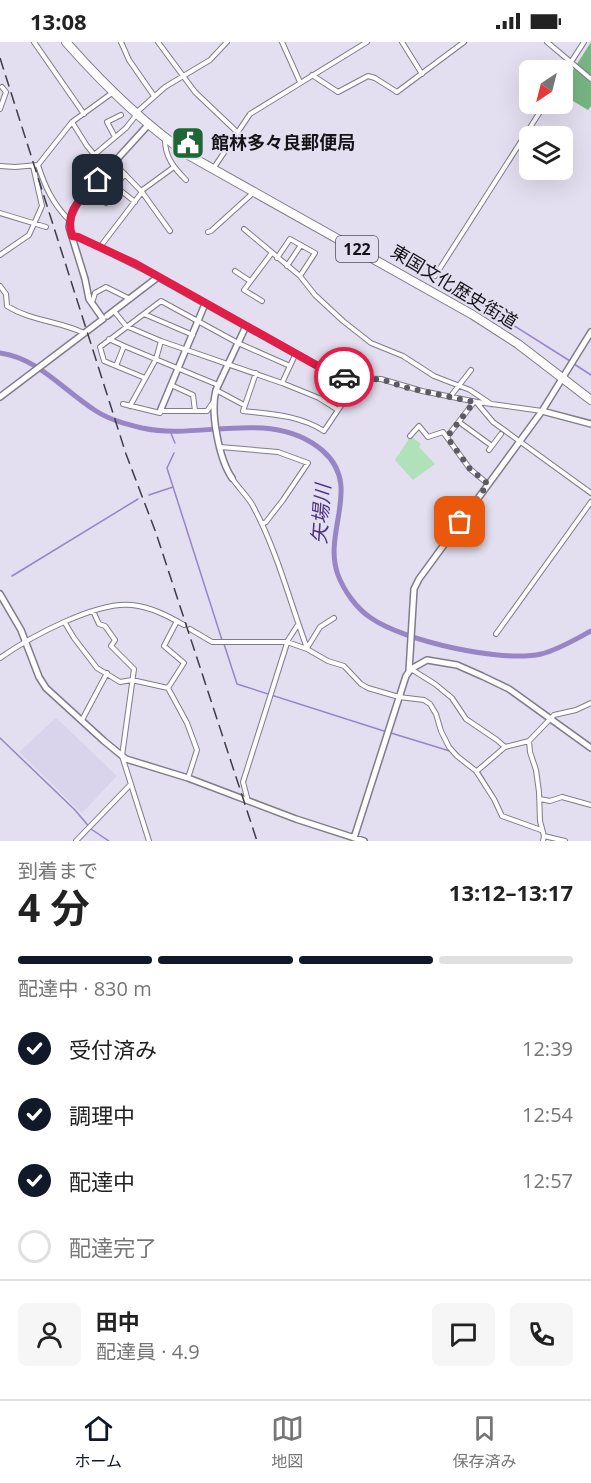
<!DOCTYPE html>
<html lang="ja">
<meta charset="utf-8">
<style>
body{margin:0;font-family:"Open Sans","Noto Sans JP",sans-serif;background:#f6f6f6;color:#222;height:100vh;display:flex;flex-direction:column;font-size:22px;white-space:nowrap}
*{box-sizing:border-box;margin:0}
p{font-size:20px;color:#767676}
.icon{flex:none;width:33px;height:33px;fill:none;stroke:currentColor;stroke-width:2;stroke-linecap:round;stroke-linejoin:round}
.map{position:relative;height:799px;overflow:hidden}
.details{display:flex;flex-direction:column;background:#fff;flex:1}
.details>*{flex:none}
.needle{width:39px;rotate:215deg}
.tools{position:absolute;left:519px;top:18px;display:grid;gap:12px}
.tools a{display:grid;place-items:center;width:54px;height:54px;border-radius:9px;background:#fff;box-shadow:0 6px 24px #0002;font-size:30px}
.pin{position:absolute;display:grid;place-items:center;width:51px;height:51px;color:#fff;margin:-26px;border-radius:12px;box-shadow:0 3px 9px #0006}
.courier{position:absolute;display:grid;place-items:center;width:60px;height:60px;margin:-30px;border:4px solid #e11d48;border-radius:50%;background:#fff;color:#222;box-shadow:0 2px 8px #0007}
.overview em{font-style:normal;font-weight:700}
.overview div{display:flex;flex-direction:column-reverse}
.overview{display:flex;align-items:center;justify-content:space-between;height:102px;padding:0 18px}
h1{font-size:39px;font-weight:700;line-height:45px}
.bar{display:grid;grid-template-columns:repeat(4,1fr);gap:9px 6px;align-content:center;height:72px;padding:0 18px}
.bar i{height:8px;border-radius:4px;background:#e0e0e0}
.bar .active{background:#111827}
.bar p{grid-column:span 4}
.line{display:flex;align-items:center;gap:15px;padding:0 18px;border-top:2px solid #e0e0e0}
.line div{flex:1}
.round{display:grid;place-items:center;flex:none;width:63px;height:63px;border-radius:9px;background:#f6f6f6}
ol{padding:0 18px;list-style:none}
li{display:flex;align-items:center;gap:18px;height:66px}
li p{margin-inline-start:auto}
li .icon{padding:6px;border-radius:50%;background:#111827;color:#fff;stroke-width:4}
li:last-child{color:#767676}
li i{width:33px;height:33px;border:3px solid #e0e0e0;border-radius:50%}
.status{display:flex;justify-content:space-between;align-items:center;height:42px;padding:0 30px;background:#fff;direction:ltr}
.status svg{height:16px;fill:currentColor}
.dock{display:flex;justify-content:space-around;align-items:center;height:84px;border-top:2px solid #e0e0e0;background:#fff;font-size:16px;color:#767676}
.dock a{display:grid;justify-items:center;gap:3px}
.dock .active{color:#111827}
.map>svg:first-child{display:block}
.built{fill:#d9d3eb}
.green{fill:#b0e1b8}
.forest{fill:#77b583}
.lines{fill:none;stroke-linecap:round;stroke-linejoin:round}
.stream{stroke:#9885c5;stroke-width:1.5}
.river{stroke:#9885c5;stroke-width:5}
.street-casing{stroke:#7f7c8b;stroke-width:6}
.secondary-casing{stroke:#7f7c8b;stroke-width:8}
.highway-casing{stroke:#7f7c8b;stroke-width:10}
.street{stroke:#fff;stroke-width:4}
.secondary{stroke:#fff;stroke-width:5}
.highway{stroke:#fff;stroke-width:8}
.rail{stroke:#3e3c44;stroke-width:1.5;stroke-dasharray:12 6;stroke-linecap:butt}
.done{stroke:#5c5a64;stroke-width:6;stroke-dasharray:0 10.8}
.route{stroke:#e11d48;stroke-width:8}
.labels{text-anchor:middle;stroke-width:4.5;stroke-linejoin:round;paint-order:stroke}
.shield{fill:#e3dff0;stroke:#525059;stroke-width:1.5}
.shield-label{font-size:16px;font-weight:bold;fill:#141318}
.poi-label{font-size:18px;font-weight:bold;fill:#141318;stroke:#e3dff0;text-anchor:start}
.street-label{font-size:18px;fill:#141318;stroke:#e3dff0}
.water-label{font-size:20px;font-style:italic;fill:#4e317e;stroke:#e3dff0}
</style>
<div class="status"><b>13:08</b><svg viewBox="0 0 49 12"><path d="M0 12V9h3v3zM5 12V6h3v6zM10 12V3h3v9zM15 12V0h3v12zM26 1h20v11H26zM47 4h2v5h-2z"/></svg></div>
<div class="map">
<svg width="591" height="799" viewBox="0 0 591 799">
<rect width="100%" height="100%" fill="#e3dff0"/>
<path class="built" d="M56 676 117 734 82 771 19 710Z"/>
<path class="green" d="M411 394 421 402 419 405 435 422 413 438 395 418Z"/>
<path class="forest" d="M591 0V64L588 68 563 53V44Z"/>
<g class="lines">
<path class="stream" d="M459 249 570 319
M574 322 591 333
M170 389 175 401
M174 411 167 426 222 598
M149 453 173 445
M12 534 138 457
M224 602 237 642 387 690
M391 691 453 710
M0 696 75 768 91 787 109 799
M469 721 479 729 495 755"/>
<path class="river" d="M0 311C38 316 64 349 96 369 110 378 126 382 142 386 201 399 272 365 323 409 363 444 322 490 338 533 344 549 357 567 371 576 404 599 502 621 541 612 558 608 576 597 591 589"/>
<defs>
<path id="street" d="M34 0 84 72
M121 0 129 18 154 54
M158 0 195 50 237 90
M282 0 300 40
M402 0 422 32
M547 0 591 37
M312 33 338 50 368 34 375 36 397 50 464 0
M562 34 584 0
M0 67 6 50 2 45
M137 70 165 45 210 18 227 0
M72 80 87 104 107 128
M115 95 107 80 121 73
M165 98C165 115 174 126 186 138
M94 113 126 86 137 72
M114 121 142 150 170 189
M38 123C45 145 53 162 69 178
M0 124 15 125 38 123 72 80 112 51
M213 127 250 72 367 0
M125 132 115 144 135 160
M90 147 106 161
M141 149 174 125
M0 171 46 185
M244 187 300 234 315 253 343 279 371 301 403 314 434 334 470 348 491 362
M208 190 211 189 253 151
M72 194 78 195 158 235
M100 205 142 150
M0 213 29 193 42 164 33 124
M277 216 290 197 315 211 300 234
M287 224 301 203
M235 229 250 239
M435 234 545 62
M0 244 6 252 7 264C31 279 59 279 84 291
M90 259 93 258 95 251 106 245 130 257
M262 259 244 248 271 212
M114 269 126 284 161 299 282 341 319 356 338 368
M144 272 193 293
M109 297 124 304
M316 323 336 333 347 336 381 337 422 349 477 360 542 369
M116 324 104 319 100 305 161 259 238 301 290 324
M256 331 243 369C271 372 299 373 324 389L359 337
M145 336 116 324 124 304 218 343
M282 341 296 311
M171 343 193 353 195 369
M216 348 244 363
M450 355 471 328
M477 361 493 380 591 451
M123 362 160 371 161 368
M130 364 156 317 161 299
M160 369H207L214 359
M459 380 492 404
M410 394 419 384 428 395 443 390 470 427 488 442
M447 395 474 360
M220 405 278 410 308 421 283 458 266 480 262 482
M489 408 501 392
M232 436C238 446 249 455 254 466 277 509 290 560 307 606
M93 569 99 582 105 584 115 598 111 604 134 627 122 714 149 799
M65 581 74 596 97 626 120 640 132 638 168 646 184 621 164 604 177 579
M190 587 212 600H287L307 607 328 619 344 624 361 642 368 646 399 655 424 658 430 662 436 672 441 689 449 705 457 714 476 729 494 757 502 774 541 788
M496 592 591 460
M307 606 320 585 334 576
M0 616C30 595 96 559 132 563 151 565 168 574 184 583
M411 627 435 642 452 656 466 677 497 698 505 705
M168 646 187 681 197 708 188 736
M82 678 107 631
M529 699 530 710 536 728 539 750 540 779 544 794 543 799
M477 729 505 705 529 699 554 673 576 668 591 661
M540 757 550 759 562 755 591 763
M248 759 243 740 288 598 297 584
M544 794 565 799
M76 799 130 743"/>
<path id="secondary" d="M107 274 158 235 316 323
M0 355 103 277 89 257 85 237 69 185 71 174 78 160 149 82
M161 367 205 262
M542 369 591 382
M232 436C219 417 210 370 216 348L246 284
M0 552 21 588 39 635 46 646 104 699 126 717 188 736 296 777 364 799
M409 629 414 547 419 537 542 369 591 290
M354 796 406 634 411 627 427 618 457 623 482 634 509 647 591 706"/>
<path id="highway" d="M66 0C103 42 144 82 190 114L473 273 518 302 591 358"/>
</defs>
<use href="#street" class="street-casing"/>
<use href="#secondary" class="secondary-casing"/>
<use href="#highway" class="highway-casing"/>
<use href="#street" class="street"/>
<use href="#secondary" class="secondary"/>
<use href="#highway" class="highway"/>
<path class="rail" d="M0 16 126 412 156 491 257 799"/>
</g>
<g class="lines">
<path class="done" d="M344 335 359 338 381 337 404 345 474 360 447 395 470 427 488 442 460 480"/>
<path class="route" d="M98 138C82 156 64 168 72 194L78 195 136 222 316 323 344 335"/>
</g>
<defs>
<symbol id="civic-square" viewBox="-11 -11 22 22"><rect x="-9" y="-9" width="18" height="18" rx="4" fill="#1e6734" stroke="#e3dff0"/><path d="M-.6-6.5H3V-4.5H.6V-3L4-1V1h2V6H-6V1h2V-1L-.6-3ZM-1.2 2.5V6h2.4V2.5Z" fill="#fff"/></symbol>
</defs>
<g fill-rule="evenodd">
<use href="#civic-square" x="169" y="82" width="38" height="38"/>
</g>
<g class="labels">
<rect class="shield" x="336" y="194" width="42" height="26" rx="4.5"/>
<g class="shield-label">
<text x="357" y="213">122</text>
</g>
<g class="poi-label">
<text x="211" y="107">館林多々良郵便局</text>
</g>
<g class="street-label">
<text transform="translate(454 245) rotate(31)" y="6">東国文化歴史街道</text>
</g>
<g class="water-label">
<text transform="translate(321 472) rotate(-86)" y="7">矢場川</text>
</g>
</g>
</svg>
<div class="tools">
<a><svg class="needle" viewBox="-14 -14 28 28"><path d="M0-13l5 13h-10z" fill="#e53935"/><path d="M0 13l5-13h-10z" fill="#767676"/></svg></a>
<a><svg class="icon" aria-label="layers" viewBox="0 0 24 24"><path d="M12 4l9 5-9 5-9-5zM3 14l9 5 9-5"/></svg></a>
</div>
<div class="pin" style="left:460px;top:480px;background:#ea580c"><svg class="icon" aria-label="bag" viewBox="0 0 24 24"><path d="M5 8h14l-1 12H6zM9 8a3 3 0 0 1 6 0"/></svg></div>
<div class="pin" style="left:98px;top:138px;background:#1f2937"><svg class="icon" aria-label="home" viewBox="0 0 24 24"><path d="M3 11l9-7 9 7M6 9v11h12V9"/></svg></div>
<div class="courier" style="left:344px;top:335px"><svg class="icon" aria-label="car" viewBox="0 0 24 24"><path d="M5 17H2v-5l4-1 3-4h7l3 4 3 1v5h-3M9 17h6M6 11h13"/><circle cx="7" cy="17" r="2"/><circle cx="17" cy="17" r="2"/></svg></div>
</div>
<section class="details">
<div class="overview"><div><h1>4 分</h1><p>到着まで</p></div><em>13:12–13:17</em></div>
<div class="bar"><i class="active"></i><i class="active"></i><i class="active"></i><i></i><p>配達中 · 830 m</p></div>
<ol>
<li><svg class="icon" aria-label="check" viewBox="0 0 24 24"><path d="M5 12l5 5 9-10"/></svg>受付済み<p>12:39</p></li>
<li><svg class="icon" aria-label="check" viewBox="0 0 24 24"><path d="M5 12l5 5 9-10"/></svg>調理中<p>12:54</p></li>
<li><svg class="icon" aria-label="check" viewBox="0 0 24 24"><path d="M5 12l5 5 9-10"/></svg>配達中<p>12:57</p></li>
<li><i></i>配達完了</li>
</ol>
<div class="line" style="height:108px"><a class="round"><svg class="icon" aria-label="person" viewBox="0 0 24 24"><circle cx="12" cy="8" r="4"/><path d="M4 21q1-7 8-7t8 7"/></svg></a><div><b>田中</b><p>配達員 · 4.9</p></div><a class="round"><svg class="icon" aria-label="chat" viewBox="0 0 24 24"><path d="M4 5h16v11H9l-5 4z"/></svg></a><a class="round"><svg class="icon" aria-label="phone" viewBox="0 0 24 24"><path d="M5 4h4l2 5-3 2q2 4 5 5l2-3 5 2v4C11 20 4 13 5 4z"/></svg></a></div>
</section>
<nav class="dock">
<a class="active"><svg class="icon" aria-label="home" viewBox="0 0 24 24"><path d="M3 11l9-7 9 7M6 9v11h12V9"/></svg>ホーム</a>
<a><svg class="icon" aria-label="map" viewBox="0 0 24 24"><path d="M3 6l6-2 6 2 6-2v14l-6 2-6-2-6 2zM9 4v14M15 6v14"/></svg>地図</a>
<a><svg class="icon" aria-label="saved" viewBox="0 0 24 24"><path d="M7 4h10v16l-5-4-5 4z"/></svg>保存済み</a>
</nav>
